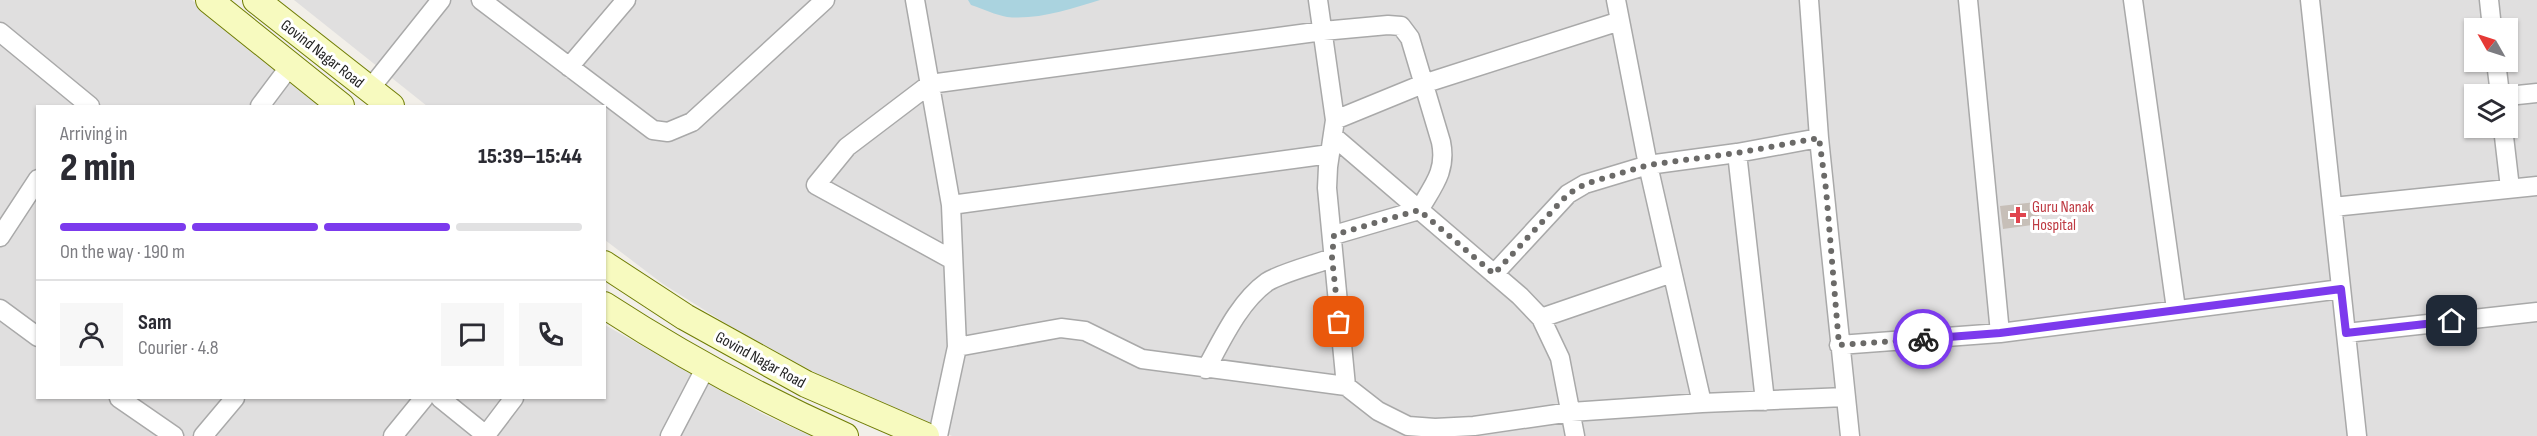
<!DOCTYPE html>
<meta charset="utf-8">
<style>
body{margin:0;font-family:"Sofia Sans Condensed",sans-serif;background:#f7f7f7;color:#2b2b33;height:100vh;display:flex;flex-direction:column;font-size:22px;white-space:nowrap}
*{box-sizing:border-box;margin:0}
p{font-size:20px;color:#7c7c81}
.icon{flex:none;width:33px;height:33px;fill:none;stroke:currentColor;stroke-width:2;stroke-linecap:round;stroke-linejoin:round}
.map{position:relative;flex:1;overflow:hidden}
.sheet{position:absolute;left:36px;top:105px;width:570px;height:294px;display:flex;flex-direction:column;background:#fff;border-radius:0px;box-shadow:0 2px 4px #0004}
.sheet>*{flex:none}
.needle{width:39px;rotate:309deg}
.controls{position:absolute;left:2464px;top:18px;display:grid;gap:12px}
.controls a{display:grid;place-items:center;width:54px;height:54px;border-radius:0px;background:#fff;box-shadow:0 2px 4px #0004;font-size:30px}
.pin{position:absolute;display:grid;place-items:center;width:51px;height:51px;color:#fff;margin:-26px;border-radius:12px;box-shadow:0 3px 9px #0006}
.courier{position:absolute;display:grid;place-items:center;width:60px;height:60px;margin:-30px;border:4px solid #7c3aed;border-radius:50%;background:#fff;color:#222;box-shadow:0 2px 8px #0007}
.overview em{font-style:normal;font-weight:800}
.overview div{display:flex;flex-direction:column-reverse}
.overview{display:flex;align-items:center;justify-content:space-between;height:102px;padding:0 24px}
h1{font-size:39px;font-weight:800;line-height:45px}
.bar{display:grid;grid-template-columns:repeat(4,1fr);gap:9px 6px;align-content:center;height:72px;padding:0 24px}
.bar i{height:8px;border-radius:4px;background:#e1e1e2}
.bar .current{background:#7c3aed}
.bar p{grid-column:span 4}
.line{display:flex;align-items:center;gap:15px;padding:0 24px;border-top:2px solid #e1e1e2}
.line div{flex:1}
.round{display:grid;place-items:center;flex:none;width:63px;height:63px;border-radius:0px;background:#f7f7f7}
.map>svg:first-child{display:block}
.residential{fill:#e0dfdf;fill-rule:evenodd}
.water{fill:#aad3df}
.building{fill:#c7bfb8}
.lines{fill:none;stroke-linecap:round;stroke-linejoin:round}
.minor-casing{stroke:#a9a9a9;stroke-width:21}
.secondary-casing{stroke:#707d05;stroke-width:28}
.minor{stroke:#fff;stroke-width:18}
.secondary{stroke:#f7fabf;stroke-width:26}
.done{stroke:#6b6a68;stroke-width:6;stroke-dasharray:0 10.8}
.route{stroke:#7c3aed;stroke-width:8}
.health-dot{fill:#e0444e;stroke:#fff;stroke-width:2}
.labels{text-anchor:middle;stroke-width:6;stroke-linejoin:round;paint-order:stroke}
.street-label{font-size:16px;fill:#222;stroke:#fff}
.health-label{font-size:16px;fill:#be3a42;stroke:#fff;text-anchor:start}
</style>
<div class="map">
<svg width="2537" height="436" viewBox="0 0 2537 436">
<rect width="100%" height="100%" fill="#f2efe9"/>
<path class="residential" d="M0 0H192L324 106H38V398H604L605 325 763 414 811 436H0Z
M294 0H2537V436H952L838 385 741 333 663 284 605 240 604 106H427ZM2475 28H2508V62H2475ZM2475 94H2508V128H2475Z"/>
<path class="water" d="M968 0H1100C1071 9 1038 20 1007 17 996 15 983 9 971 5Z"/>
<path class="building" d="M2037 202 2040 224 2003 229 2000 206Z"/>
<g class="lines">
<defs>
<path id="minor" d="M481 0 653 130 668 132 692 122 825 0
M915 0 951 205 957 347 938 436
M1318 0 1335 120 1328 167 1327 188 1346 386
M1616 0 1648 165 1702 403
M1809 0 1819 138 1850 436
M1968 0 2000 333
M2133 0 2176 309
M2310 0 2357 436
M2489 0 2492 28
M0 32 90 106
M2496 62 2500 94
M569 67 626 0
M369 90 441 0
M2508 96 2537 93
M260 106 290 66
M1335 120 1423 84 1620 21
M2503 128 2510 188
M1333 136 1520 296 1541 318 1560 358 1575 436
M1737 153 1765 401
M951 205 1330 154
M2333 207 2537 186
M0 237 38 179
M951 259 816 185 847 147 930 84 1323 31 1388 25 1401 26 1410 38 1441 142C1447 171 1433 186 1419 210L1334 235
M1494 274 1568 194 1585 184 1648 165 1737 153 1819 138
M0 309 38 337
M1541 318 1672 273
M2346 333 2537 312
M1839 345 2000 333 2341 289
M957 347 1061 328 1085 331 1142 359 1346 386 1378 411 1408 426 1435 428 1474 426 1571 412 1702 403 1846 397
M1206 369C1222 340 1239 302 1267 282 1281 273 1316 264 1332 258
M119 398 174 436
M440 398 487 436
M486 435 514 398
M203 436 235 398
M393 436 424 398
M670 436 707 365"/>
<path id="secondary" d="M209 0 341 106
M256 0 391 106
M604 264 685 317 806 384 926 436
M604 305C681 355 762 399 845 436"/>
</defs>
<use href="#minor" class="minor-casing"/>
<use href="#secondary" class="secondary-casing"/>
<use href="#minor" class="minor"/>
<use href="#secondary" class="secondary"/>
</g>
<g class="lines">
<path class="done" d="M1339 322 1332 258 1334 235 1419 210 1494 274 1568 194 1585 184 1648 165 1737 153 1819 138 1826 189 1839 345 1923 339"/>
<path class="route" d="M1923 339 2000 333 2341 289 2346 333 2452 321"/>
</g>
<path class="health-dot" d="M2015 206h6v6h6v6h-6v6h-6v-6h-6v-6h6z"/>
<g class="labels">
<g class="street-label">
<text transform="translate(323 53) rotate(38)" y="6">Govind Nagar Road</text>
<text transform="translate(761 359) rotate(29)" y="6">Govind Nagar Road</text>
</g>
<g class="health-label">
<text x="2032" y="212">Guru Nanak<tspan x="2032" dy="18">Hospital</tspan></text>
</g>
</g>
</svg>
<div class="controls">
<a><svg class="needle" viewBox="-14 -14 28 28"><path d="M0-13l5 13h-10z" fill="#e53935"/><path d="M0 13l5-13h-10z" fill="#7c7c81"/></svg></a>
<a><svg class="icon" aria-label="layers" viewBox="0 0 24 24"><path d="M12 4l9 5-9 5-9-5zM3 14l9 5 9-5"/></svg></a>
</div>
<div class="pin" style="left:1339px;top:322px;background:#ea580c"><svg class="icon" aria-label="bag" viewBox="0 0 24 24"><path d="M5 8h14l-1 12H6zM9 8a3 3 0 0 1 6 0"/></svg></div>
<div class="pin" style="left:2452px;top:321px;background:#1f2937"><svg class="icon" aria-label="home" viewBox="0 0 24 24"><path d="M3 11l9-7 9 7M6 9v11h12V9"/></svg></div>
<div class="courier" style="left:1923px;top:339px"><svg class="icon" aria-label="bike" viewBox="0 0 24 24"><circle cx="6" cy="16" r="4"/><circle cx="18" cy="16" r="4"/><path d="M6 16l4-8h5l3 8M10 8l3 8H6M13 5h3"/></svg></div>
<section class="sheet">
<div class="overview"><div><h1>2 min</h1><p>Arriving in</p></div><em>15:39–15:44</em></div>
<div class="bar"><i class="current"></i><i class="current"></i><i class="current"></i><i></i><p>On the way · 190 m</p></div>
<div class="line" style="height:108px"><a class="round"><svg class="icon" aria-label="person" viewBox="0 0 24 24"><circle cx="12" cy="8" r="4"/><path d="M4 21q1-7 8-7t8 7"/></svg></a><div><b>Sam</b><p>Courier · 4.8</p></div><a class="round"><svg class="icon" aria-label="chat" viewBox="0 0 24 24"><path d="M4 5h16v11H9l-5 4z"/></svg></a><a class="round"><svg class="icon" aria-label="phone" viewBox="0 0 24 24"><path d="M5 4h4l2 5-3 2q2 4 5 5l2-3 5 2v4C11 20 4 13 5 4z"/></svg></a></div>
</section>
</div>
